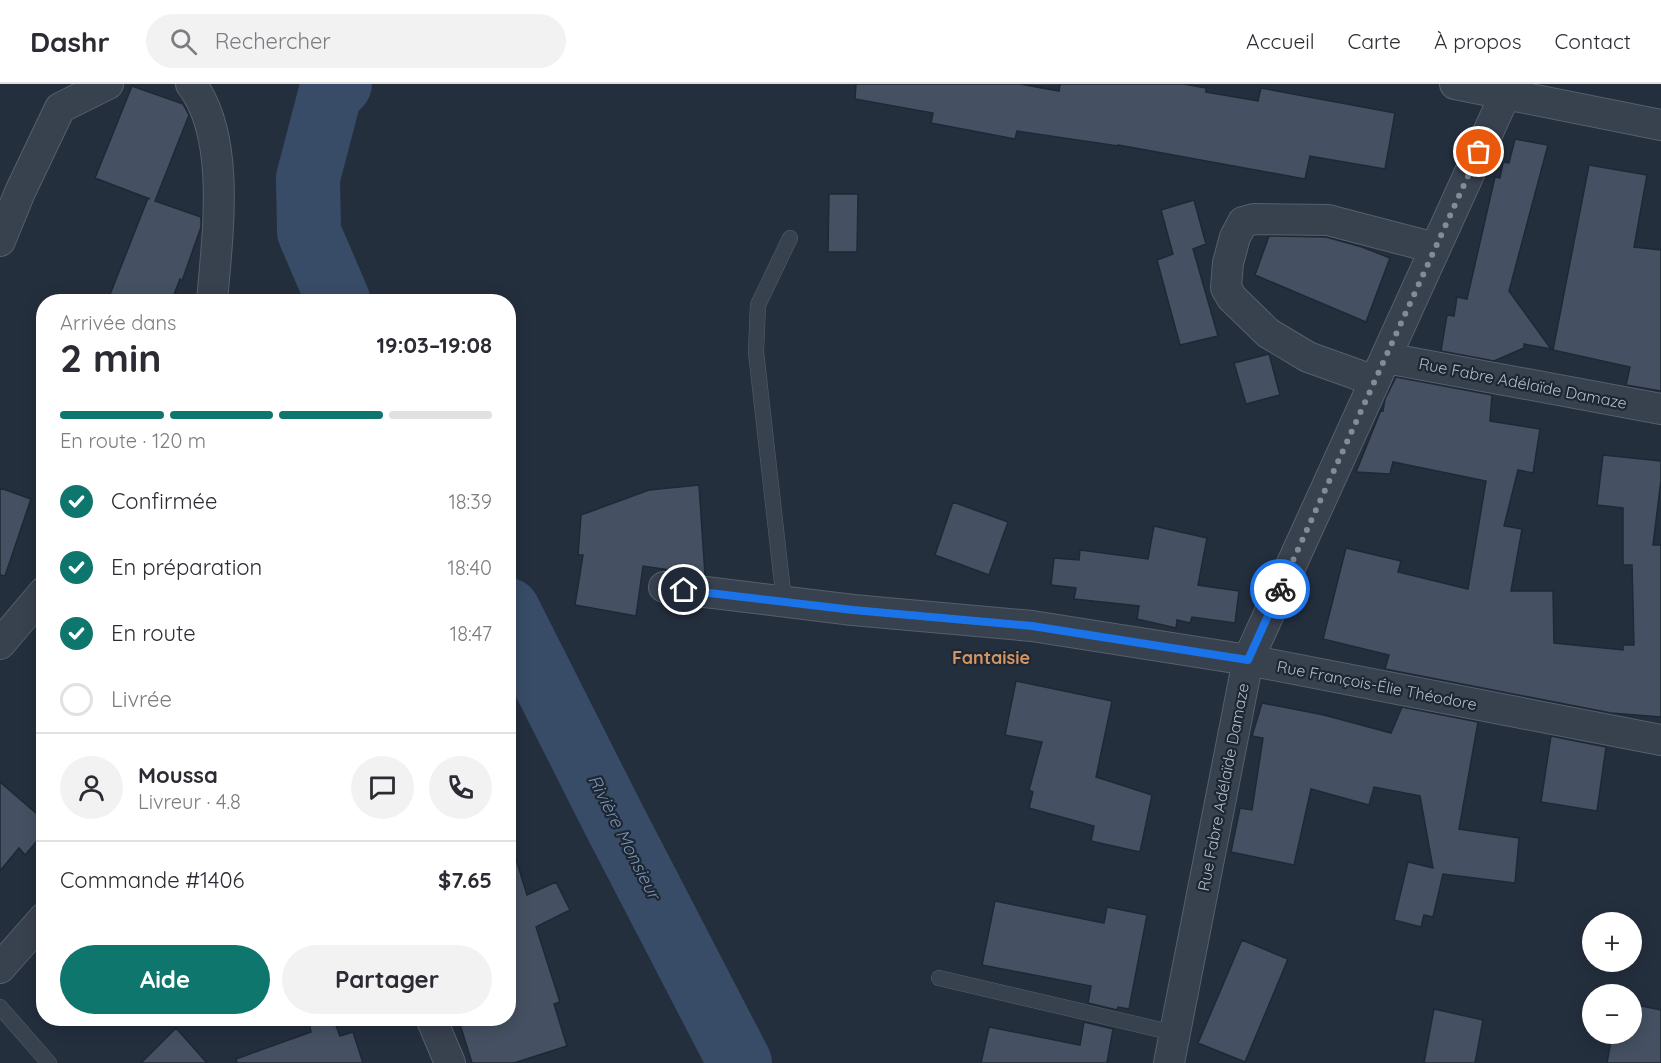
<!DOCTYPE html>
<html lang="fr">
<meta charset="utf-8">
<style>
body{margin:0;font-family:Quicksand,sans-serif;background:#f2f2f3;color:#2b2b33;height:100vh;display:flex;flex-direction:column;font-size:22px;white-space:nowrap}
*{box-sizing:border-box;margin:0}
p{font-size:20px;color:#7c7c81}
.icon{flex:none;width:33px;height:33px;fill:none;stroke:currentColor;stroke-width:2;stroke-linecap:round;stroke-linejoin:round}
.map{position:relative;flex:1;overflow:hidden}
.sheet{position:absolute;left:36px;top:210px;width:480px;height:732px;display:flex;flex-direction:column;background:#fff;border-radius:24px;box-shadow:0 3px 15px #0003}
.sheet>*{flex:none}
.fabs{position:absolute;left:1582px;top:828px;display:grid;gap:12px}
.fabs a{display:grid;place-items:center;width:60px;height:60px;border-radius:50%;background:#fff;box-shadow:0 3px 15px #0003;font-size:30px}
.pin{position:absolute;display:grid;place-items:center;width:51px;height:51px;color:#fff;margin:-26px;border:3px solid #fff;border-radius:50%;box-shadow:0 2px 6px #0007}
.courier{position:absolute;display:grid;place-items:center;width:60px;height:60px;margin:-30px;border:4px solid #1a73e8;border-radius:50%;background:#fff;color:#222;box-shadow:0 2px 8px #0007}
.headline em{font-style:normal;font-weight:700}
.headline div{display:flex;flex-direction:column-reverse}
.headline{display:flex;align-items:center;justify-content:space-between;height:102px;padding:0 24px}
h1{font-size:39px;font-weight:700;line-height:45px}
.bar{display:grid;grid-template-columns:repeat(4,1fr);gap:9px 6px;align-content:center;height:72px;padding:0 24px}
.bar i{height:8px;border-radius:4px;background:#e1e1e2}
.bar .current{background:#0f766e}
.bar p{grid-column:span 4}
.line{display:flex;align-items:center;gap:15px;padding:0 24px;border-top:2px solid #e1e1e2}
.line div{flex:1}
.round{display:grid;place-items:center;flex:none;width:63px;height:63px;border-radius:32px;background:#f2f2f3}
ol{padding:0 24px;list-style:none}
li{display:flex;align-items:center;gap:18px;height:66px}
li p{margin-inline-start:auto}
li .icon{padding:6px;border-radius:50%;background:#0f766e;color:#fff;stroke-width:4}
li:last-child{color:#7c7c81}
li i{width:33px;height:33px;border:3px solid #e1e1e2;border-radius:50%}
.button{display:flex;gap:12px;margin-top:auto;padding:12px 24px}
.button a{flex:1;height:69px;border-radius:36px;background:#0f766e;color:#fff;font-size:24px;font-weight:700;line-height:69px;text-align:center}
.button a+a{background:#f2f2f3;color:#2b2b33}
header{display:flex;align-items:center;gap:36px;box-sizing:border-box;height:84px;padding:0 30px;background:#fff;border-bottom:2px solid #e1e1e2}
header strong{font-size:28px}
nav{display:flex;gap:33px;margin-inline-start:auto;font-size:21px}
.search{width:420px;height:54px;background:#f2f2f3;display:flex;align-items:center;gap:15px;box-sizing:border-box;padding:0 21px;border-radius:33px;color:#7c7c81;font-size:22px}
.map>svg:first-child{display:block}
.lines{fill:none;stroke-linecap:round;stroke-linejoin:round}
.river{stroke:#394c67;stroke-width:64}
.building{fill:#455162;stroke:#1f2835;stroke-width:1.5}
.lane-casing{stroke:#565f6c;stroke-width:16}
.street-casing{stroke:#565f6c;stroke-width:32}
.lane{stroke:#38414e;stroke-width:15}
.street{stroke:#38414e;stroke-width:30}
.done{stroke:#828b98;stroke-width:6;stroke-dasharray:0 10.8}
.route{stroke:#1a73e8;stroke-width:8}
.labels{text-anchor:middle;stroke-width:4.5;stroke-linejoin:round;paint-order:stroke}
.street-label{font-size:16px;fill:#b4bcc9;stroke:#1d2633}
.neighbourhood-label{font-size:18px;font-weight:bold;fill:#d59563;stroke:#1d2633}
.water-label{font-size:18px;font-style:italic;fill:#7c92b1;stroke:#1d2633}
</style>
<header>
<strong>Dashr</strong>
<div class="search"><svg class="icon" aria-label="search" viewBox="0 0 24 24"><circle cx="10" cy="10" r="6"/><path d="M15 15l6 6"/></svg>Rechercher</div>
<nav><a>Accueil</a><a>Carte</a><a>À propos</a><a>Contact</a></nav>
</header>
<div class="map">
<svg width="1661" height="979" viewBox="0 0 1661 979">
<rect width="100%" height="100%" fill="#242f3e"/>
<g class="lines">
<path class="river" d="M339 218 309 148 308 94 330 10 340 0
M508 526 613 734 740 979"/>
</g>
<path class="building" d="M856 0H1020L1059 7 1060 0H1184L1206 4V8L1258 17 1261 4 1395 29 1385 85 1310 72 1305 95 1118 61V62L1017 47 1015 55 931 39 933 29 855 15Z
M132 2 183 20 189 31 155 117 201 133V143L182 197 180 195 171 218H107L148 114 150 115 95 94Z
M1515 55 1548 61 1509 207 1551 265 1524 260V264L1494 277 1441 267 1447 231 1454 232 1457 213 1467 215 1495 93 1500 94 1503 78 1509 79Z
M1589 81 1647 91 1634 163 1661 166V307L1626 301 1630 283 1553 266Z
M829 110H858L857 168H828Z
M1194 116 1206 160 1193 165 1218 252 1180 261 1157 176 1173 170 1161 126Z
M1269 152 1326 153 1362 163 1390 174 1366 238 1255 191Z
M1269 270 1280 311 1246 320 1234 279Z
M1396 293 1492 311 1490 337 1540 345 1533 389 1518 386 1504 442 1522 445 1511 507H1553L1554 559 1623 566V561H1634L1632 481H1623V424L1597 421 1603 371 1661 377V396L1653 461H1661V633L1611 629 1385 585 1389 571 1323 555 1346 464 1401 477 1398 488 1468 505 1486 397 1393 378 1390 390 1356 388 1381 326 1383 327 1385 315Z
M699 401 705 491 643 482 636 532 575 521 583 471H578L581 431 649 406Z
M0 404 31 415 5 492 0 491Z
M953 418 1008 438 989 491 935 471Z
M1154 442 1207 454 1198 501 1239 507 1235 539 1192 533 1190 539 1177 536 1176 544 1137 535 1139 522 1074 515 1076 504 1051 501 1054 474 1079 476 1080 466 1148 475Z
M1016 597 1112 617 1096 693 1152 711 1140 768 1091 757 1094 742 1029 724 1033 708 1029 706 1042 658 1005 651Z
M1262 619 1324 631 1391 649 1402 623 1478 638 1459 745 1519 754 1515 799 1443 790 1433 833 1424 831 1421 843 1394 836 1408 778 1433 784 1420 712 1374 703 1369 721 1311 705 1294 781 1231 768 1240 724 1252 726 1263 654 1252 652Z
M1551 652 1606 663 1597 727 1541 718Z
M0 698 44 736V749L25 771 19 764 0 787Z
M516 775 527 811 556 798 570 826 536 843 560 918 554 920 567 962 514 979H472L458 934H508V776Z
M995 817 1104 839 1107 823 1147 831 1129 925 1118 923 1117 926 1088 919 1091 902 982 881Z
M1242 856 1288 875 1245 978 1198 959Z
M1632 920 1661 926V979H1607L1612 950H1632Z
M1434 925 1483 936 1475 979H1424Z
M308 934H333L340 952 353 948 363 979H237L236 975 311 948Z
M1084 938 1113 945 1107 979H981L989 943 1080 961Z
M176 944 207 979H141Z"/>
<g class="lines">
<defs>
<path id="lane" d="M784 517 756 268 758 221 790 154
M939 894 1174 949
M0 923 49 979"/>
<path id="street" d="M191 0C232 53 217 154 212 218
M1455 0 1661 41
M0 157 20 108 60 24 108 0
M1386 274 1661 325
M1375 297 1308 273 1268 249 1232 214 1226 204 1228 179 1235 153 1243 138 1254 135 1328 136 1435 164
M664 503 853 526 1032 542 1248 576 1661 656
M0 560 44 508
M0 884 44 834
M431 934 450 979
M1169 979 1248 576 1505 11"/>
</defs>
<use href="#lane" class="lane-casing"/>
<use href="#street" class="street-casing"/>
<use href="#lane" class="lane"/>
<use href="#street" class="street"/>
</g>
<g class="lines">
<path class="done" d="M1280 505 1479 68"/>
<path class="route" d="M684 506 853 526 1032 542 1248 576 1280 505"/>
</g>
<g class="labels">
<g class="street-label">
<text transform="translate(1523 299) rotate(11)" y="6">Rue Fabre Adélaïde Damaze</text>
<text transform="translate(1377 601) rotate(11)" y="6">Rue François-Élie Théodore</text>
<text transform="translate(1223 703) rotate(-79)" y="6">Rue Fabre Adélaïde Damaze</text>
</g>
<g class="neighbourhood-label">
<text x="991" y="580">Fantaisie</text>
</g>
<g class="water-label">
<text transform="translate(624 753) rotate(63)" y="6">Rivière Monsieur</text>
</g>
</g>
</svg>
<div class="fabs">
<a>+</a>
<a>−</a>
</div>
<div class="pin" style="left:1479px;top:68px;background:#ea580c"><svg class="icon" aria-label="bag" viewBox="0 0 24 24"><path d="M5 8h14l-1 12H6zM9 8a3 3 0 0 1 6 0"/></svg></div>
<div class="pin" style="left:684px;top:506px;background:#1f2937"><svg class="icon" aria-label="home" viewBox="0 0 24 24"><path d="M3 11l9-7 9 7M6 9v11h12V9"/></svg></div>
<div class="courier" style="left:1280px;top:505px"><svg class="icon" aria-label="bike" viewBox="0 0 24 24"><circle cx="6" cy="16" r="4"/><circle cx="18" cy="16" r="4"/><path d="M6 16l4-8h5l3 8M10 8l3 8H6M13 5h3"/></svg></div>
<section class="sheet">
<div class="headline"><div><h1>2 min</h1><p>Arrivée dans</p></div><em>19:03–19:08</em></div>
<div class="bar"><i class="current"></i><i class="current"></i><i class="current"></i><i></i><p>En route · 120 m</p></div>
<ol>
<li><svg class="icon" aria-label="check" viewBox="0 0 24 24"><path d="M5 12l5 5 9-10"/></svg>Confirmée<p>18:39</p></li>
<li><svg class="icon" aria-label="check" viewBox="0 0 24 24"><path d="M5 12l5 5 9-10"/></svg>En préparation<p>18:40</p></li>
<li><svg class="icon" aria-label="check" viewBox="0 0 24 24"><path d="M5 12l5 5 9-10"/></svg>En route<p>18:47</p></li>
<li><i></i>Livrée</li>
</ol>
<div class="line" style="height:108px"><a class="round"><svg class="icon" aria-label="person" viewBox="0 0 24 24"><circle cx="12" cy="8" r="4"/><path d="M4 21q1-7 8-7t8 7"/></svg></a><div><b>Moussa</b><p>Livreur · 4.8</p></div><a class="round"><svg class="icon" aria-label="chat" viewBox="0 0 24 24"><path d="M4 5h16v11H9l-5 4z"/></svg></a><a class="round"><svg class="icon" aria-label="phone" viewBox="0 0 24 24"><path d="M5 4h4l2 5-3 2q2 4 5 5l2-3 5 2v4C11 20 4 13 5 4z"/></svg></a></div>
<div class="line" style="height:78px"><div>Commande #1406</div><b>$7.65</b></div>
<div class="button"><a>Aide</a><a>Partager</a></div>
</section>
</div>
